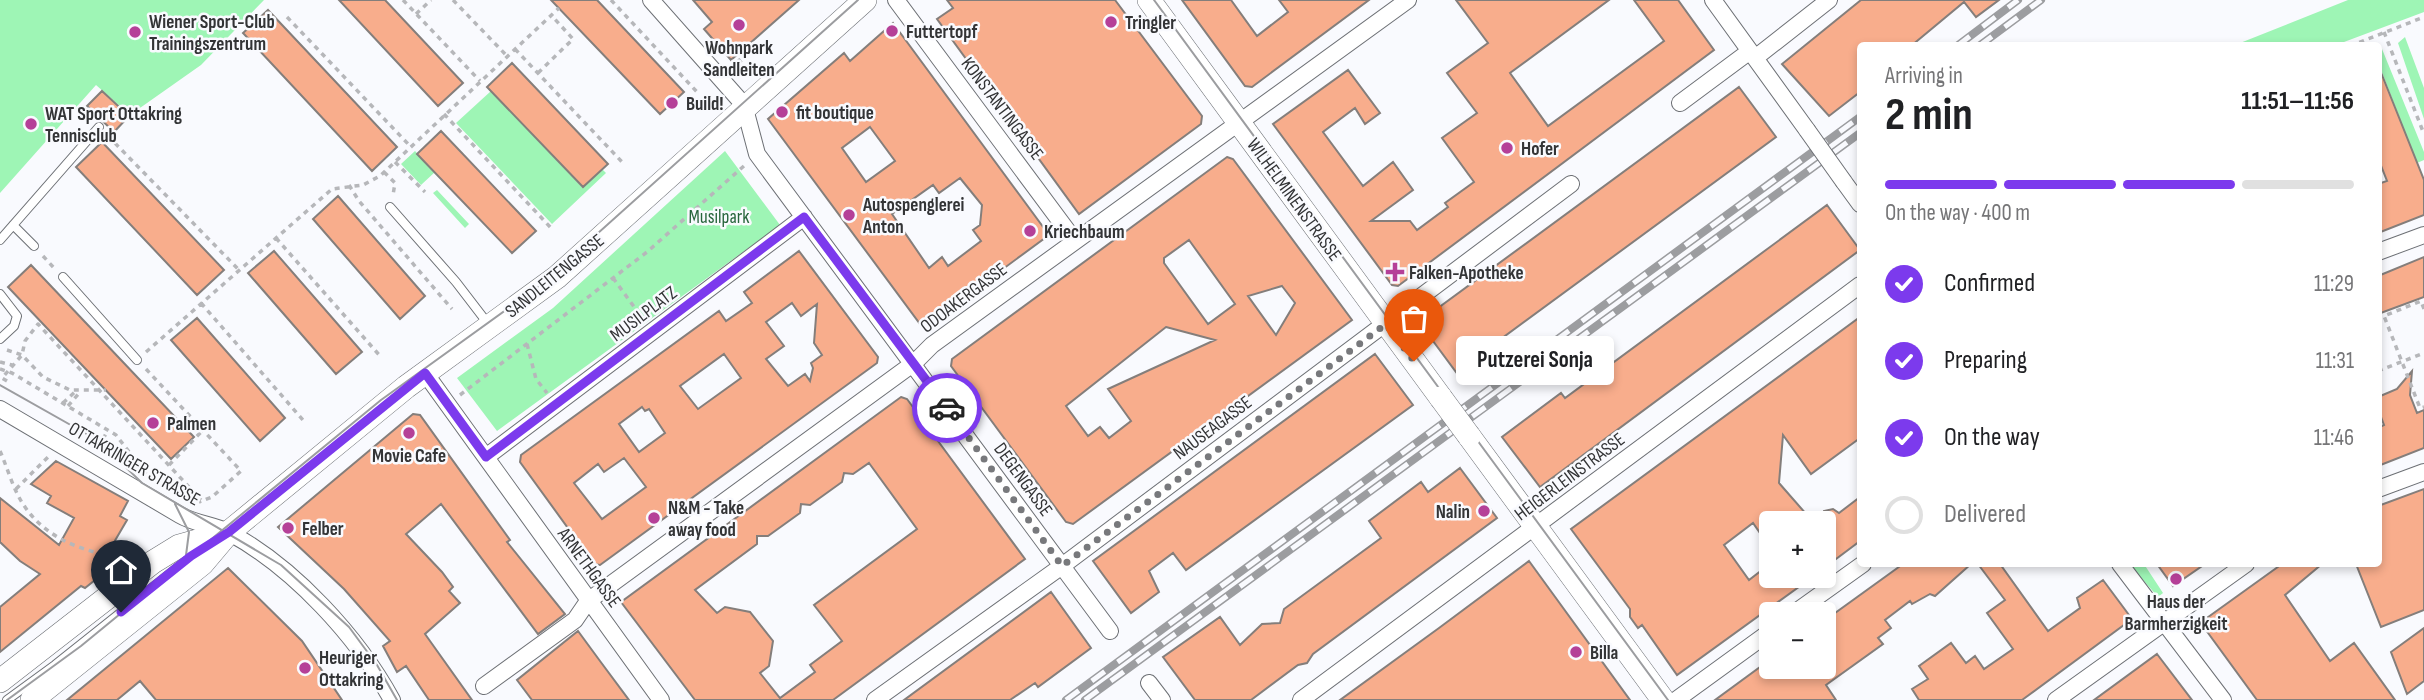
<!DOCTYPE html>
<meta charset="utf-8">
<style>
body{margin:0;font-family:"Sofia Sans Condensed",sans-serif;background:#f2f2f2;color:#202124;height:100vh;display:flex;flex-direction:column;font-size:26px;white-space:nowrap}
*{box-sizing:border-box;margin:0}
p{font-size:23px;color:#757577}
.icon{flex:none;width:38px;height:38px;fill:none;stroke:currentColor;stroke-width:2;stroke-linecap:round;stroke-linejoin:round}
.map{position:relative;flex:1;overflow:hidden}
.details{position:absolute;left:1857px;top:42px;width:525px;height:525px;display:flex;flex-direction:column;background:#fff;border-radius:7px;box-shadow:0 4px 10px #0003}
.details>*{flex:none}
.tools{position:absolute;left:1759px;top:511px;display:grid;gap:14px}
.tools a{display:grid;place-items:center;width:77px;height:77px;border-radius:7px;background:#fff;box-shadow:0 4px 10px #0003;font-size:35px}
.pin{position:absolute;display:grid;place-items:center;width:60px;height:60px;color:#fff;margin:-72px -30px;border-radius:50% 50% 50% 0;rotate:-45deg;box-shadow:0 0 7px #0007}
.pin .icon{rotate:45deg}
.courier{position:absolute;display:grid;place-items:center;width:70px;height:70px;margin:-35px;border:5px solid #7c3aed;border-radius:50%;background:#fff;color:#222;box-shadow:0 2px 9px #0007}
.bubble{position:absolute;height:49px;border-radius:7px;background:#fff;box-shadow:0 4px 10px #0003;font-size:23px;font-weight:700;line-height:49px;text-align:center}
.summary em{font-style:normal;font-weight:700}
.summary div{display:flex;flex-direction:column-reverse}
.summary{display:flex;align-items:center;justify-content:space-between;height:119px;padding:0 28px}
h1{font-size:46px;font-weight:700;line-height:52px}
.bar{display:grid;grid-template-columns:repeat(4,1fr);gap:10px 7px;align-content:center;height:84px;padding:0 28px}
.bar i{height:9px;border-radius:5px;background:#e0e0e0}
.bar .active{background:#7c3aed}
.bar p{grid-column:span 4}
ol{padding:0 28px;list-style:none}
li{display:flex;align-items:center;gap:21px;height:77px}
li p{margin-inline-start:auto}
li .icon{padding:7px;border-radius:50%;background:#7c3aed;color:#fff;stroke-width:4}
li:last-child{color:#757577}
li i{width:38px;height:38px;border:4px solid #e0e0e0;border-radius:50%}
.map>svg:first-child{display:block}
.green{fill:#9ef5b5}
.building{fill:#f8ad8c;stroke:#847e7b;stroke-width:2;fill-rule:evenodd}
.lines{fill:none;stroke-linecap:round;stroke-linejoin:round}
.lane-casing{stroke:#6d7075;stroke-width:10}
.street-casing{stroke:#6d7075;stroke-width:18}
.secondary-casing{stroke:#6d7075;stroke-width:24}
.path{stroke:#b6b7ba;stroke-width:3.5;stroke-dasharray:5 5;stroke-linecap:butt}
.lane{stroke:#fff;stroke-width:8}
.street{stroke:#fff;stroke-width:16}
.secondary{stroke:#fff;stroke-width:23}
.tram{stroke:#9c9da0;stroke-width:2}
.rail-casing{stroke:#9c9da0;stroke-width:8}
.rail{stroke:#f9fafe;stroke-width:5;stroke-dasharray:16;stroke-linecap:butt}
.street-bridge-casing{stroke:#6d7075;stroke-width:18;stroke-linecap:butt}
.secondary-bridge-casing{stroke:#6d7075;stroke-width:24;stroke-linecap:butt}
.street-bridge{stroke:#fff;stroke-width:16}
.secondary-bridge{stroke:#fff;stroke-width:23}
.done{stroke:#78797c;stroke-width:7;stroke-dasharray:0 12.6}
.route{stroke:#7c3aed;stroke-width:9}
.poi-dot{fill:#b54098;stroke:#f9fafe;stroke-width:2.5}
.labels{text-anchor:middle;stroke-width:5;stroke-linejoin:round;paint-order:stroke}
.poi-label{font-size:19px;font-weight:bold;fill:#333436;stroke:#f9fafe;text-anchor:start}
.street-label{font-size:19px;fill:#333436;stroke:#f9fafe}
.park-label{font-size:19px;fill:#28663d;stroke:#f9fafe}
</style>
<div class="map">
<svg width="2424" height="700" viewBox="0 0 2424 700">
<rect width="100%" height="100%" fill="#f9fafe"/>
<path class="green" d="M0 0H264L201 65 130 115 96 85 0 193Z
M2348 0H2424V12L2336 45H2235Z
M2405 37 2424 88V119L2398 43Z
M2378 48 2382 49 2424 152V160L2417 163 2378 62Z
M491 91 582 187 602 169 606 173 552 224 456 123Z
M415 151 435 172 421 185 401 164Z
M725 151 780 225 497 431 457 378 553 308Z
M437 190 469 224 465 228 433 193Z
M2129 564H2144L2163 593 2158 597Z"/>
<path class="building" d="M339 0H385L463 83 438 106Z
M551 0H597L684 92 660 114Z
M693 0H799L731 60 704 29 712 22Z
M947 0H1115L1202 116 1201 124 1079 214 937 19 953 8Z
M1182 0H1231L1257 36 1288 12 1279 0H1369L1252 87 1245 86Z
M1456 0H1609L1510 73 1548 126 1664 41 1634 0H1678L1714 50 1398 286 1392 285 1273 124 1348 70 1380 113 1365 124 1355 108 1323 132 1363 186 1393 162 1413 190 1371 221H1410L1417 230 1448 207 1445 203 1474 182 1442 138 1477 113 1447 73 1488 43Z
M1861 0H1999L1976 17 1964 2 1911 46H1860V92L1829 116 1782 64Z
M268 10 397 147 372 171 243 33Z
M893 23 1049 235 923 328 768 119 844 53 850 61ZM870 127 895 161 866 182 842 148ZM960 178 982 205 980 225 973 230 981 241 948 266 942 257 929 268 892 214 933 185 939 193Z
M512 63 608 164 583 187 487 87Z
M2378 65 2424 180V215L2378 233V184L2387 181 2378 158Z
M1739 87 1776 137 1456 372 1419 322Z
M102 91 129 116 114 132 87 106Z
M441 131 536 231 512 253 417 154Z
M102 142 224 270 197 295 76 167Z
M1227 157 1233 159 1352 320 1073 524 1066 522 951 366 952 359ZM1189 240 1235 304 1208 324 1164 263V258ZM1282 286 1295 303 1276 335 1248 296ZM1166 327 1215 340 1108 389 1131 421 1109 438 1100 427 1088 436 1066 406Z
M338 196 425 296 400 319 313 219Z
M1827 205 1860 250 1540 487 1502 437 1561 393 1565 398Z
M274 251 362 352 336 374 248 273Z
M799 251 878 357 877 363 600 565 594 564 520 462 521 455 719 311 726 321 752 303 744 292ZM792 303 801 316 817 304 814 343 822 355 811 363 813 368 810 381 805 374 788 386 766 359 784 346 766 322ZM724 354 741 378 698 409 680 386ZM642 407 645 411 649 409 665 433 639 452 619 424ZM624 458 646 487 602 519 574 483 598 464 604 472Z
M2424 257V297L2378 314V276Z
M31 265 194 437 171 459 8 287Z
M1860 317V438L1811 474 1783 435 1779 483 1814 523H1771V549L1753 523 1724 545 1749 580 1771 563V576H1814L1677 675 1642 625 1638 628 1630 617V609L1571 529Z
M197 318 285 418 260 441 171 340Z
M1375 354 1413 405 1186 570 1173 553 1149 571 1159 592 1131 613 1093 561Z
M2412 371 2410 395 2417 413 2424 410V448L2378 466V428L2384 425 2378 409V397L2397 389Z
M901 397 907 399 1025 559 833 700H695L621 602ZM869 463 917 529 814 605 842 641 810 665 815 672 780 698 760 673 769 666 773 641 750 612 725 607 717 613 695 590 757 544V536H768L800 513 801 504 810 505 842 482 844 473 853 474Z
M413 414 420 415 510 540 507 542 565 614 538 634 441 504 419 523 406 534 442 572 453 587 449 591 460 603 425 634 472 700H429L406 666 397 672 383 646 390 641 344 589 278 527Z
M56 461 128 501 120 516 127 520 103 561 115 564 85 588 81 586 0 652V607L40 574 20 561 0 542V498L59 545 74 518 47 503 51 496 31 484Z
M1460 468 1497 518 1313 654 1307 663 1298 665 1251 700H1195L1163 657 1220 617 1240 645 1262 624 1280 623 1284 609 1381 538 1369 521 1421 482 1428 492Z
M2424 489V610L2381 627 2356 564H2378V506Z
M1860 497V541L1824 568V511L1833 509 1839 513Z
M1529 561 1630 700H1340L1439 628Z
M1903 564H1971L1935 596 1930 594 1912 604 1910 601 1885 620 1891 628 1878 638 1883 644 1826 685 1836 700H1715L1771 659V667H1824V621Z
M1978 564H2000L2048 631 2080 608 2077 598 2103 580 2132 619 2022 700H1919L1912 689 1928 679 1919 666 1951 643 1966 663 1975 656 1984 669 2013 649 1987 613 2005 600Z
M2157 564H2205L2173 586Z
M2282 564H2322L2285 595 2330 661 2354 643 2395 700H2257L2203 626 2204 620Z
M228 568 302 641 342 700H156L140 681 117 700H67Z
M1051 592 1091 648 1038 687 1035 683 1010 700H904Z
M2424 628V681L2407 694 2391 652Z
M578 631 600 661 629 700H532L517 680Z
M2157 654 2192 700H2094Z"/>
<g class="lines">
<defs>
<path id="lane" d="M390 207 456 282 489 325
M13 225 34 246
M0 240 99 127
M63 277 137 360
M0 294 17 316 14 326 0 339
M7 700 55 665 202 548"/>
<path id="street" d="M651 0 744 105 757 154 1110 631
M896 0 1075 241
M1713 0 1807 130
M1755 58 1829 0
M1680 103 1750 51
M1844 182 1860 204
M2378 252 2424 235
M425 373 661 700
M0 409C60 444 120 480 180 515 195 524 215 525 230 533 294 568 357 636 392 700
M486 457 804 217
M2378 489 2424 472
M2120 564 2223 700
M1793 614 1863 564
M1149 683 1162 700
M484 686 575 620 588 601 914 363 932 345 1408 0
M875 700 1062 566 1571 184
M1301 700 1860 285
M1676 700 1771 631
M2056 700 2246 564"/>
<path id="secondary" d="M1149 0 1441 398
M1469 436 1663 700
M0 681 153 562 179 546 229 532
M32 700 202 564 229 532 406 387 557 277 865 0"/>
</defs>
<use href="#lane" class="lane-casing"/>
<use href="#street" class="street-casing"/>
<use href="#secondary" class="secondary-casing"/>
<path class="path" d="M403 0 480 81
M453 0 507 56
M611 0 697 92
M416 14 431 0
M287 17 411 147
M2384 32 2424 134
M2350 46 2424 17
M515 49 623 163
M738 59 752 75
M538 73 573 39 551 15
M444 114 552 229
M108 136 239 270
M395 162 425 192
M384 172 395 183 393 195
M349 185 359 201 452 309
M276 238 381 357
M43 256 54 268
M613 278 643 319
M201 303 303 420
M2424 309 2421 301 2384 316 2420 408 2424 407
M527 344 536 379 547 393
M7 350 22 355 43 377 70 390H106
M146 352 332 189 363 185 380 176 559 8
M0 362 12 365
M0 369 12 373 116 435 146 474
M146 369 241 471 212 497 199 502
M2378 371 2424 353
M7 381 2 378 22 355 25 341 38 324 201 500
M460 395 647 252 745 165
M63 403 77 390
M68 406 81 391
M2378 417 2381 424 2378 425
M103 439 108 430
M0 451C8 469 13 490 25 507 47 539 84 552 120 557
M169 465 204 429
M16 489 49 456"/>
<use href="#lane" class="lane"/>
<use href="#street" class="street"/>
<use href="#secondary" class="secondary"/>
<path class="tram" d="M1154 0 1668 700
M0 385 99 441 142 483 281 565 349 627 377 665 397 700
M175 504 189 532 185 563
M7 700 81 646 381 400 539 286 858 0"/>
<defs>
<path id="rail" d="M1957 46 2018 0
M1979 46 2041 0
M1066 700 1860 117
M1085 700 1860 133"/>
</defs>
<use href="#rail" class="rail-casing"/>
<use href="#rail" class="rail"/>
<defs>
<path id="street-bridge" d="M1807 130 1844 182"/>
<path id="secondary-bridge" d="M1441 398 1469 436"/>
</defs>
<use href="#street-bridge" class="street-bridge-casing"/>
<use href="#secondary-bridge" class="secondary-bridge-casing"/>
<use href="#street-bridge" class="street-bridge"/>
<use href="#secondary-bridge" class="secondary-bridge"/>
</g>
<g class="lines">
<path class="done" d="M947 408 1062 566 1386 324 1414 361"/>
<path class="route" d="M121 612 191 556 229 532 425 373 486 457 804 217 947 408"/>
</g>
<g class="poi-dot">
<circle cx="1111" cy="22" r="7"/>
<circle cx="739" cy="25" r="7"/>
<circle cx="892" cy="31" r="7"/>
<circle cx="135" cy="32" r="7"/>
<circle cx="672" cy="103" r="7"/>
<circle cx="782" cy="112" r="7"/>
<circle cx="31" cy="124" r="7"/>
<circle cx="1507" cy="148" r="7"/>
<circle cx="849" cy="215" r="7"/>
<circle cx="1030" cy="231" r="7"/>
<path d="M1391.5 261.5h7v7h7v7h-7v7h-7v-7h-7v-7h7z"/>
<circle cx="153" cy="423" r="7"/>
<circle cx="409" cy="433" r="7"/>
<circle cx="1484" cy="511" r="7"/>
<circle cx="654" cy="518" r="7"/>
<circle cx="288" cy="528" r="7"/>
<circle cx="2176" cy="579" r="7"/>
<circle cx="1576" cy="652" r="7"/>
<circle cx="305" cy="668" r="7"/>
</g>
<g class="labels">
<g class="poi-label">
<text x="149" y="28">Wiener Sport-Club<tspan x="149" dy="22">Trainingszentrum</tspan></text>
<text x="1125" y="29">Tringler</text>
<text x="906" y="38">Futtertopf</text>
<text x="739" y="54" text-anchor="middle">Wohnpark<tspan x="739" dy="22">Sandleiten</tspan></text>
<text x="686" y="110">Build!</text>
<text x="796" y="119">fit boutique</text>
<text x="45" y="120">WAT Sport Ottakring<tspan x="45" dy="22">Tennisclub</tspan></text>
<text x="1521" y="155">Hofer</text>
<text x="863" y="211">Autospenglerei<tspan x="863" dy="22">Anton</tspan></text>
<text x="1044" y="238">Kriechbaum</text>
<text x="1409" y="279">Falken-Apotheke</text>
<text x="167" y="430">Palmen</text>
<text x="409" y="462" text-anchor="middle">Movie Cafe</text>
<text x="668" y="514">N&amp;M - Take<tspan x="668" dy="22">away food</tspan></text>
<text x="1470" y="518" text-anchor="end">Nalin</text>
<text x="302" y="535">Felber</text>
<text x="2176" y="608" text-anchor="middle">Haus der<tspan x="2176" dy="22">Barmherzigkeit</tspan></text>
<text x="1590" y="659">Billa</text>
<text x="319" y="664">Heuriger<tspan x="319" dy="22">Ottakring</tspan></text>
</g>
<g class="street-label">
<text transform="translate(1003 108) rotate(53)" y="7">KONSTANTINGASSE</text>
<text transform="translate(1295 199) rotate(54)" y="7">WILHELMINENSTRASSE</text>
<text transform="translate(554 275) rotate(-39)" y="7">SANDLEITENGASSE</text>
<text transform="translate(963 297) rotate(-37)" y="7">ODOAKERGASSE</text>
<text transform="translate(643 313) rotate(-37)" y="7">MUSILPLATZ</text>
<text transform="translate(1212 427) rotate(-37)" y="7">NAUSEAGASSE</text>
<text transform="translate(135 463) rotate(30)" y="7">OTTAKRINGER STRASSE</text>
<text transform="translate(1569 476) rotate(-37)" y="7">HEIGERLEINSTRASSE</text>
<text transform="translate(1024 479) rotate(54)" y="7">DEGENGASSE</text>
<text transform="translate(590 567) rotate(54)" y="7">ARNETHGASSE</text>
</g>
<g class="park-label">
<text x="719" y="223">Musilpark</text>
</g>
</g>
</svg>
<div class="tools">
<a>+</a>
<a>−</a>
</div>
<div class="pin" style="left:1414px;top:361px;background:#ea580c"><svg class="icon" aria-label="bag" viewBox="0 0 24 24"><path d="M5 8h14l-1 12H6zM9 8a3 3 0 0 1 6 0"/></svg></div>
<div class="pin" style="left:121px;top:612px;background:#1f2937"><svg class="icon" aria-label="home" viewBox="0 0 24 24"><path d="M3 11l9-7 9 7M6 9v11h12V9"/></svg></div>
<div class="courier" style="left:947px;top:408px"><svg class="icon" aria-label="car" viewBox="0 0 24 24"><path d="M5 17H2v-5l4-1 3-4h7l3 4 3 1v5h-3M9 17h6M6 11h13"/><circle cx="7" cy="17" r="2"/><circle cx="17" cy="17" r="2"/></svg></div>
<div class="bubble" style="left:1456px;top:336px;width:158px">Putzerei Sonja</div>
<section class="details">
<div class="summary"><div><h1>2 min</h1><p>Arriving in</p></div><em>11:51–11:56</em></div>
<div class="bar"><i class="active"></i><i class="active"></i><i class="active"></i><i></i><p>On the way · 400 m</p></div>
<ol>
<li><svg class="icon" aria-label="check" viewBox="0 0 24 24"><path d="M5 12l5 5 9-10"/></svg>Confirmed<p>11:29</p></li>
<li><svg class="icon" aria-label="check" viewBox="0 0 24 24"><path d="M5 12l5 5 9-10"/></svg>Preparing<p>11:31</p></li>
<li><svg class="icon" aria-label="check" viewBox="0 0 24 24"><path d="M5 12l5 5 9-10"/></svg>On the way<p>11:46</p></li>
<li><i></i>Delivered</li>
</ol>
</section>
</div>
